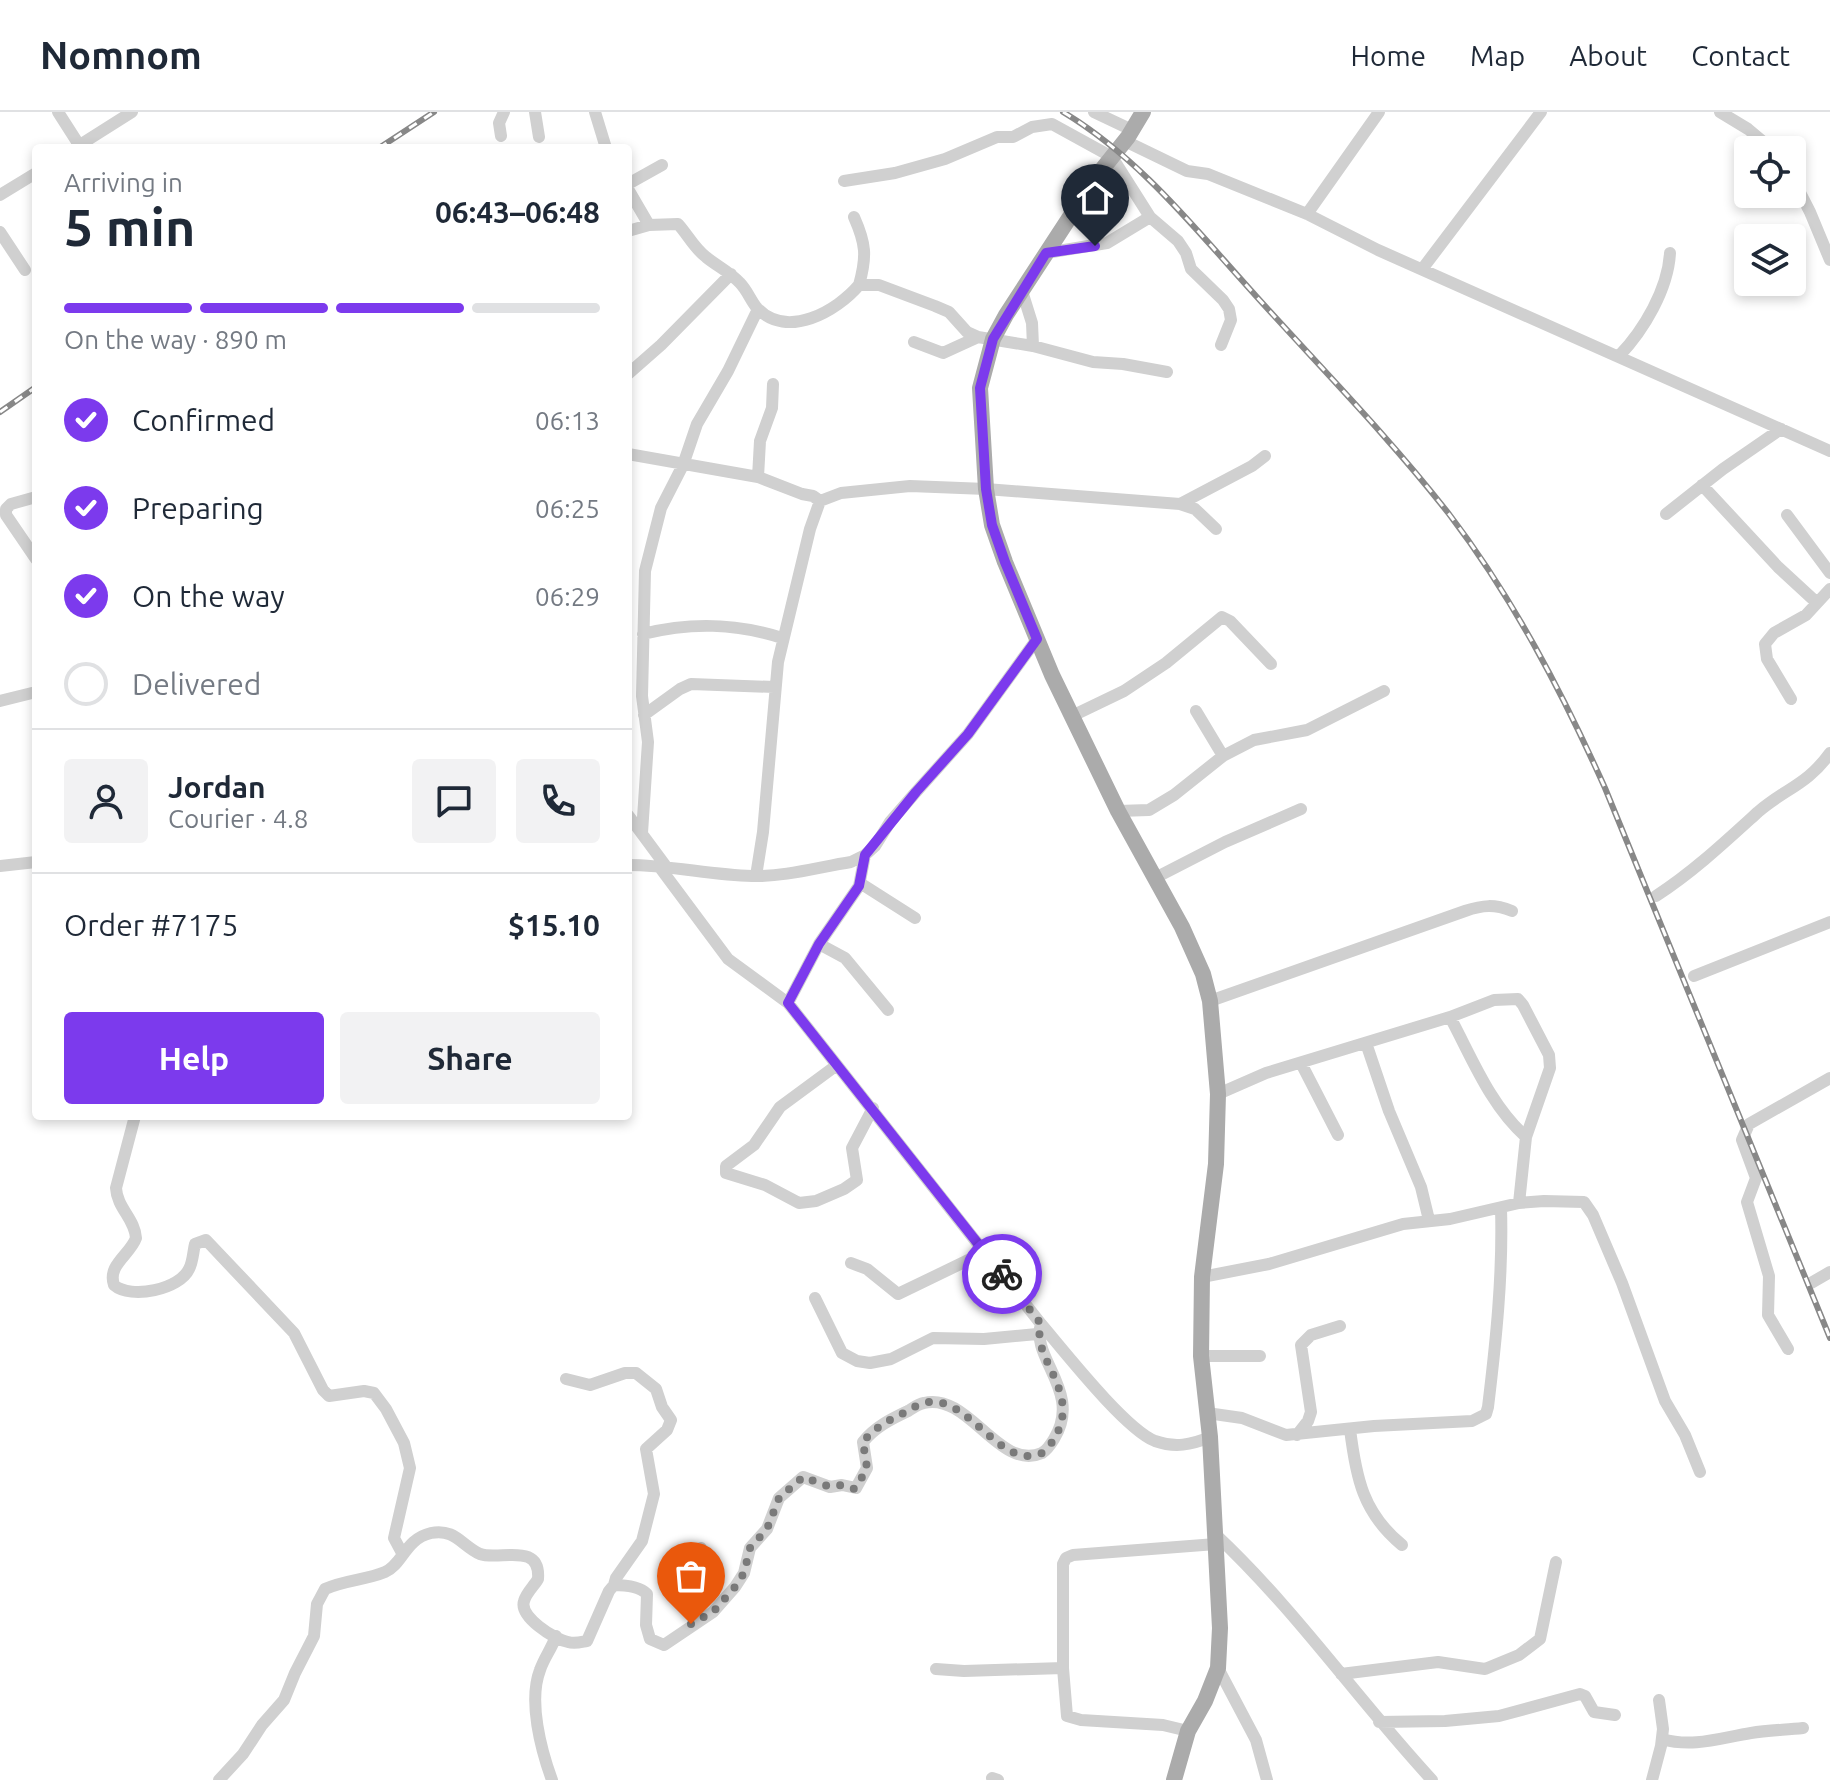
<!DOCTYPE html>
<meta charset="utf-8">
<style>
body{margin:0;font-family:Ubuntu,sans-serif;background:#f2f2f3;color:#1f2937;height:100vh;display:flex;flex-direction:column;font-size:30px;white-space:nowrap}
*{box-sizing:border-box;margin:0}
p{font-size:26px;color:#747a83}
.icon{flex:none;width:44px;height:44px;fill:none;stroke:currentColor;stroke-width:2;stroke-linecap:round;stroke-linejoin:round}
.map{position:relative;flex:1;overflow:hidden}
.panel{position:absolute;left:32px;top:32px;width:600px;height:976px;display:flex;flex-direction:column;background:#fff;border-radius:8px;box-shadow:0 4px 12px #0003}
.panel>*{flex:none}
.tools{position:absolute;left:1734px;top:24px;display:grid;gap:16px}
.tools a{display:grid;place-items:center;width:72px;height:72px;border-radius:8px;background:#fff;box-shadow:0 4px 12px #0003;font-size:40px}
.pin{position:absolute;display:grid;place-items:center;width:68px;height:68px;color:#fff;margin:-82px -34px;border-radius:50% 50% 50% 0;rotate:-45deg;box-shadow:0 0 8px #0007}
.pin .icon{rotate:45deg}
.courier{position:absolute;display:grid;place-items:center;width:80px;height:80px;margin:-40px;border:6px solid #7c3aed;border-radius:50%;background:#fff;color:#222;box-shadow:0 2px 10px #0007}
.head em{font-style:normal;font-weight:700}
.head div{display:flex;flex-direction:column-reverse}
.head{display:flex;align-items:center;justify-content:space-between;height:136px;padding:0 32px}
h1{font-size:52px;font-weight:700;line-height:60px}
.bar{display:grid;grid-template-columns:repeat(4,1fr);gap:12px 8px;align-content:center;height:96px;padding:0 32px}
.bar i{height:10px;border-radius:6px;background:#e0e1e3}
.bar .active{background:#7c3aed}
.bar p{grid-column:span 4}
.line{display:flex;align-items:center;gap:20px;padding:0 32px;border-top:2px solid #e0e1e3}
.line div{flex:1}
.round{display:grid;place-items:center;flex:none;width:84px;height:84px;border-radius:8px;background:#f2f2f3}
ol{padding:0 32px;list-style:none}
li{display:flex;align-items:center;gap:24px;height:88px}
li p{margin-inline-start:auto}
li .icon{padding:8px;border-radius:50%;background:#7c3aed;color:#fff;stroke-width:4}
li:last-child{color:#747a83}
li i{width:44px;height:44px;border:4px solid #e0e1e3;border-radius:50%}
.primary-button{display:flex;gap:16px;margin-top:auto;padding:16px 32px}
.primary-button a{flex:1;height:92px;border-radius:8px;background:#7c3aed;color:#fff;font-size:32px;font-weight:700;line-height:92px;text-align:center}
.primary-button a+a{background:#f2f2f3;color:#1f2937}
header{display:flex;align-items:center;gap:48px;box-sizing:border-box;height:112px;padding:0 40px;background:#fff;border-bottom:2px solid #e0e1e3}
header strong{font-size:38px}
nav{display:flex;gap:44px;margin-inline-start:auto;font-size:28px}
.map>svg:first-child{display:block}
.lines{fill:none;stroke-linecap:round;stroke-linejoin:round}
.minor{stroke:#d0d0d0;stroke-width:12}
.major{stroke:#ababab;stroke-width:16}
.rail-casing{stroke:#888;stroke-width:6}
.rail{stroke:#fff;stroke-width:3;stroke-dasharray:9;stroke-linecap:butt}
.done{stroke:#7a7a7a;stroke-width:8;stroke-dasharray:0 14.4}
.route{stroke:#7c3aed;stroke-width:10}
</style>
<header>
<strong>Nomnom</strong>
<nav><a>Home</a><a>Map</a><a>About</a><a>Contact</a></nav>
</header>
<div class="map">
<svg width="1830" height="1668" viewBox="0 0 1830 1668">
<rect width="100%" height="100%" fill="#fff"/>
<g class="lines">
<path class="minor" d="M58 0 81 36
M535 0 539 25
M595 0 606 36
M1094 0 1132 18
M1720 0 1748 17 1773 38
M501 24 499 11 504 0
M1125 29 1187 59 1208 62 1307 102 1378 138 1830 339
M75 36 132 0
M1792 65 1810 100 1830 148
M844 69 895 61 945 47 997 25H1013L1032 15 1052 12 1112 45 1150 105 1178 129 1186 141 1191 157 1223 188 1229 197 1231 208 1221 233
M628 72 662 53
M628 77 649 113
M0 83 36 61
M1307 102 1379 0
M854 105C866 132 867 144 859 173
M628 119 649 113 678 112C688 123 694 136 706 145 717 154 730 160 740 171 747 178 751 189 757 196 787 228 837 199 859 173H879L935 194 949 200 967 220 978 225 1033 234 1093 250 1123 252 1167 260
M0 120 25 158
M1046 141 1107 131 1150 105
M1423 156 1541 0
M1022 179 1032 211 1033 234
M914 230 943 241 978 225
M1619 244C1644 218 1668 177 1670 141
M628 262 661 233 731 162
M628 342 758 365 802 382 813 384 820 389
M758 365 760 329 772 296 773 272
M1702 373 1778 455 1816 490
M36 385 11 392 6 397V403L36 447
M1180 392 1195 397 1216 417
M1666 402 1723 357 1781 317
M1787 403 1830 461
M643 522C691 510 735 511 782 526
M1791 587 1767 547 1765 532 1774 521 1806 503 1830 477
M0 589 36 580
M1196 599 1223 644
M644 603 680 577 691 572 774 575
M1072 604 1124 579 1166 551 1222 505 1230 509 1271 552
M1118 699 1149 698 1174 683 1223 644 1254 628 1307 618 1384 579
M628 703 665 753
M642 721 648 630 642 584 645 459 661 396 683 353 697 312 728 259 758 197
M628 753C670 753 710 763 752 764 785 765 819 755 851 750L865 743 875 734 890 710 916 680 968 622 1037 527
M658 753 728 847 788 891 1041 1212C1064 1239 1125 1317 1155 1329 1175 1336 1191 1333 1210 1325
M0 754 36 750
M756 764 763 720 778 550 810 417 820 389 841 381 910 374 986 377 1180 392 1252 354 1265 344
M1155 766 1225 730 1301 697
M860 771 915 806
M1656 784C1693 760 1725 730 1758 700 1786 676 1807 673 1830 641
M819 832 845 846 888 898
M1694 864 1830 810
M1210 889 1465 799C1483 793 1494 792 1512 799
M788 891 819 832 859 774 865 743
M1450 905C1472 946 1490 993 1526 1025
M1366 931 1389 999 1421 1075 1429 1108
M1301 951 1338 1023
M837 953 780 995 754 1033 726 1054V1061L765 1073 799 1091 816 1089 844 1077 857 1068 852 1036 873 996
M1218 982 1266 961 1450 905 1494 888 1518 887 1523 893 1549 943 1550 956 1526 1025 1519 1091
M135 1004 116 1076C117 1096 135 1107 136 1126 130 1143 107 1153 114 1173 131 1188 180 1177 189 1157 193 1150 193 1140 195 1132L206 1128 294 1221 323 1278 329 1284 364 1279 374 1281 386 1297 404 1331 410 1356 394 1426 402 1441
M851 1151 867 1157 898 1182 985 1140
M1202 1165 1269 1152 1403 1112 1450 1107 1519 1091 1544 1089 1584 1090 1593 1103 1622 1171 1665 1289 1685 1323 1700 1360
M1811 1171 1830 1160
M815 1186 842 1241 857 1249 870 1251 891 1247 933 1226 984 1227 1037 1222
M1788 1237 1768 1203 1769 1164 1747 1090 1756 1066 1742 1028 1749 1012 1830 966
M1201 1244H1260
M566 1267 590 1273 625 1261H636L656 1277 662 1295 671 1308 667 1318 646 1337 654 1382 642 1429 616 1466 614 1473
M1207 1301 1242 1306 1286 1323 1374 1314 1472 1309 1486 1302 1488 1295C1496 1229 1503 1163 1501 1096
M1350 1317C1356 1366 1363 1401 1402 1433
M1297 1323 1308 1309 1311 1300 1301 1233 1311 1223 1340 1214
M1216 1423C1296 1498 1358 1588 1432 1668
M701 1507 696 1503 689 1488 696 1472 701 1436
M1218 1556 1256 1628 1267 1668
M936 1557 964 1559 1063 1556
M1341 1562 1438 1550 1485 1557 1519 1543 1540 1527 1556 1450
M1379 1610 1445 1609 1499 1604 1580 1582 1585 1584 1594 1600 1615 1603
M1188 1619 1163 1613 1081 1608 1067 1604 1063 1556V1452L1066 1446 1073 1443 1216 1432
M1662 1627C1693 1636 1720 1626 1751 1621 1768 1618 1785 1618 1803 1616
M992 1666 998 1668
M219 1668 243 1642 262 1613 284 1588 295 1561 314 1524 317 1492 325 1477C344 1468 366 1468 385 1460 403 1452 405 1427 431 1421 455 1416 462 1434 480 1442 499 1449 541 1429 538 1467 534 1474 526 1481 524 1489 519 1505 554 1527 568 1530 575 1532 581 1530 587 1529L609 1479 614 1473C625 1473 639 1474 647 1482L646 1513 650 1527 664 1533 713 1500 735 1475 744 1461 750 1436 767 1417 779 1386 803 1365 830 1375 842 1373 856 1376 867 1356 863 1330C875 1315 891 1307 908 1299 913 1296 918 1292 924 1291 969 1280 999 1360 1042 1341 1047 1338 1051 1332 1054 1327 1083 1280 1030 1246 1041 1212
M552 1668C541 1638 528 1589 540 1558 544 1546 552 1536 556 1524
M1652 1668 1661 1634 1663 1617 1659 1588"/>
<path class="major" d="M1143 0 1128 25 1096 65 1006 203 993 227 980 276 986 377 992 413 1005 450 1052 563 1118 699 1182 815 1203 862 1210 889 1218 982 1216 1052 1202 1165 1201 1244 1210 1325 1220 1516 1218 1556 1205 1589 1188 1619 1174 1668"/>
<defs>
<path id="rail" d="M1063 0C1140 46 1196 118 1256 184 1321 256 1389 325 1449 402 1513 486 1562 580 1605 676L1830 1226
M379 36 434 0
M0 300 36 275"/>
</defs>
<use href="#rail" class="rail-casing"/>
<use href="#rail" class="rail"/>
</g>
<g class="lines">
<path class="done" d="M691 1512 713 1500 735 1475 744 1461 750 1436 767 1417 779 1386 803 1365 830 1375 842 1373 853 1377 856 1376 867 1356 863 1330C875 1315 891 1307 908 1299 913 1296 918 1292 924 1291 968 1279 999 1360 1042 1341 1047 1338 1051 1332 1054 1327 1083 1280 1030 1247 1041 1212L1002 1162"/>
<path class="route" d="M1002 1162 788 891 819 832 859 774 865 743 916 680 968 622 1037 527 1005 450 992 413 986 377 980 276 993 227 1046 141 1095 134"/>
</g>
</svg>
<div class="tools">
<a><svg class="icon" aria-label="locate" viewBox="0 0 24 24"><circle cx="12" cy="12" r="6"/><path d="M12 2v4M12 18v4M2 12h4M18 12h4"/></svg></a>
<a><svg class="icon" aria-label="layers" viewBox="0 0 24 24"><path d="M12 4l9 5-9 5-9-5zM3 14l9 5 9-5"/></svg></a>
</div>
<div class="pin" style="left:691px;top:1512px;background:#ea580c"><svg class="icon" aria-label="bag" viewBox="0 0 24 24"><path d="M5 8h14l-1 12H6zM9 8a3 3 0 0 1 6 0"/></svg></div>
<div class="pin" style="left:1095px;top:134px;background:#1f2937"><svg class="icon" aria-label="home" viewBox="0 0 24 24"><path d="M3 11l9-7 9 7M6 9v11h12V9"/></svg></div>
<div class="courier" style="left:1002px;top:1162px"><svg class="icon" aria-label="bike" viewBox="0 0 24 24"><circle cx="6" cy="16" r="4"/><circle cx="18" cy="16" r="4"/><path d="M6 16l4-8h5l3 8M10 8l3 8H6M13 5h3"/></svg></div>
<section class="panel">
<div class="head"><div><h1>5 min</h1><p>Arriving in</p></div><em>06:43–06:48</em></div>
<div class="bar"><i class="active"></i><i class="active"></i><i class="active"></i><i></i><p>On the way · 890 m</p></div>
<ol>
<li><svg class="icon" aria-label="check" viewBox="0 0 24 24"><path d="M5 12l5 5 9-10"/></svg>Confirmed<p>06:13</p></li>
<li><svg class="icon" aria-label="check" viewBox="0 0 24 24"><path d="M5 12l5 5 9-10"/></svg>Preparing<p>06:25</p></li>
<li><svg class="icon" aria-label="check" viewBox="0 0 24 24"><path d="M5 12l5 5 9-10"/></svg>On the way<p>06:29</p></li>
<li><i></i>Delivered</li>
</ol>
<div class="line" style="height:144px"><a class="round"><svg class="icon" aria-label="person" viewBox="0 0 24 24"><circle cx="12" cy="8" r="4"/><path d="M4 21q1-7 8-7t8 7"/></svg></a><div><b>Jordan</b><p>Courier · 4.8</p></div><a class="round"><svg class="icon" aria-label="chat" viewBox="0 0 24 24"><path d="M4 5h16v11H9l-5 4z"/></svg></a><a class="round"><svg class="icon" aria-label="phone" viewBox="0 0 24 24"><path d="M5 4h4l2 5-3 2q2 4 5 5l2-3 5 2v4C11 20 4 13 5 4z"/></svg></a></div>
<div class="line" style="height:104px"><div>Order #7175</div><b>$15.10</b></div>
<div class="primary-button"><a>Help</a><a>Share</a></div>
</section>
</div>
